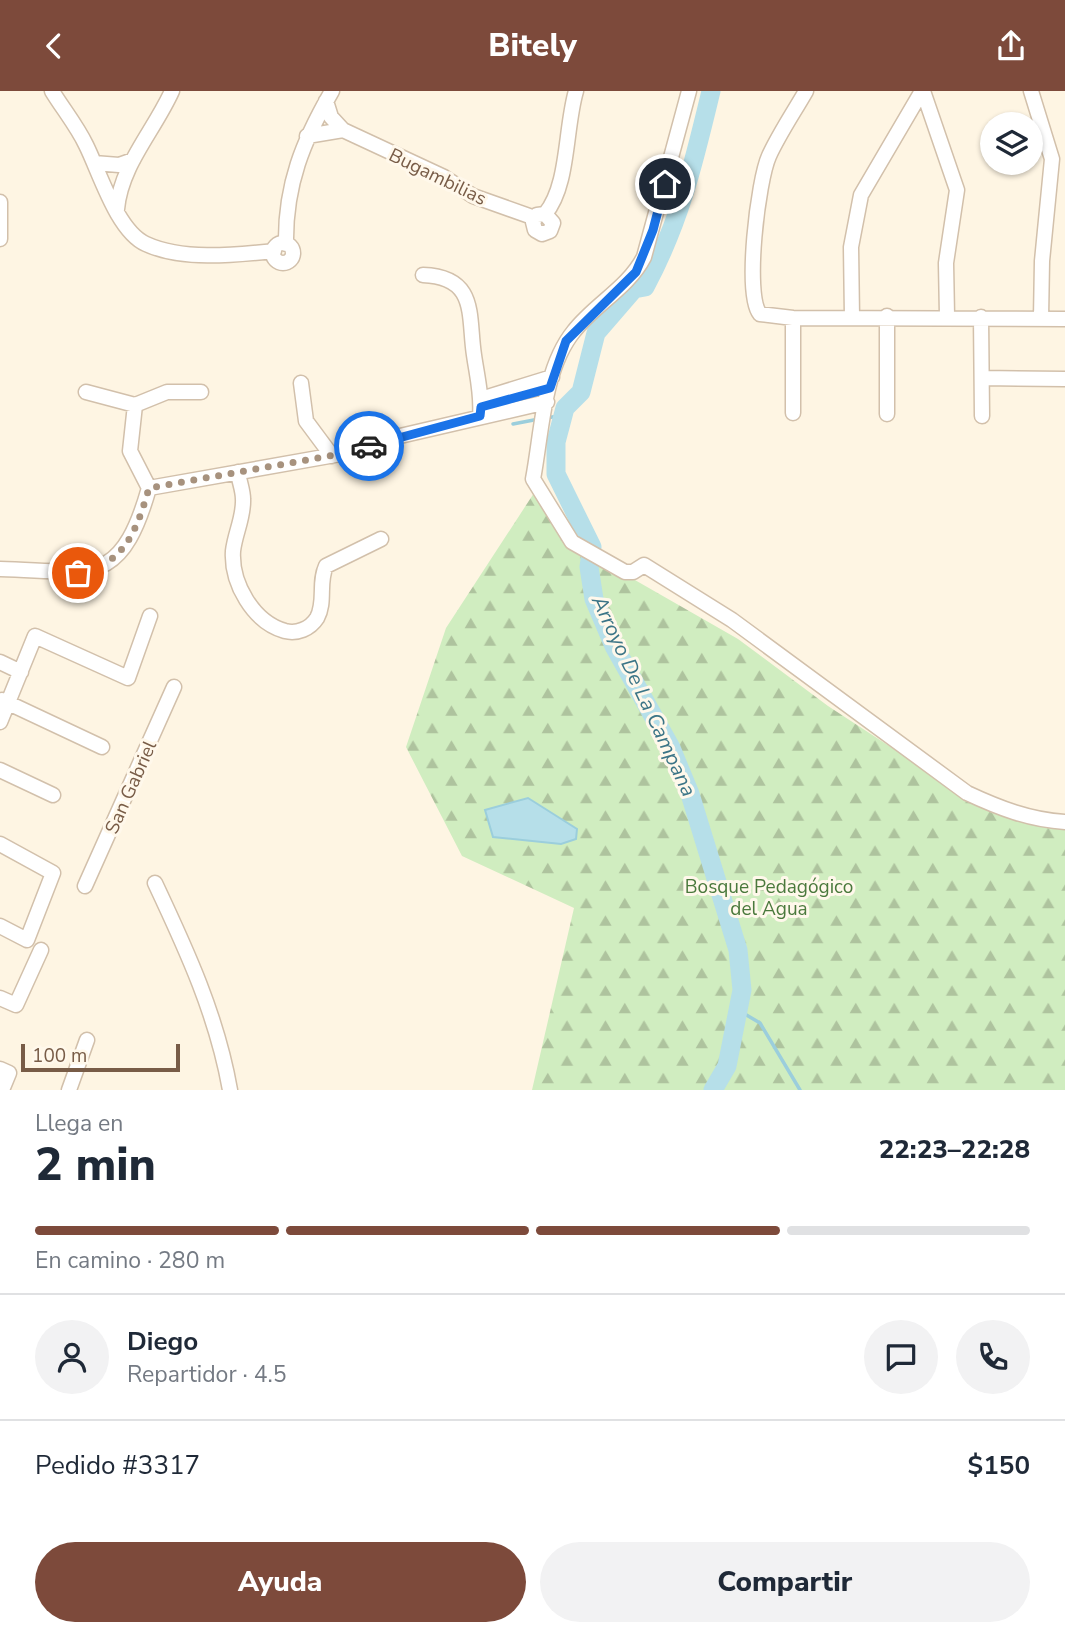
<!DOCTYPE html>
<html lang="es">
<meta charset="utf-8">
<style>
body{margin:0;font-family:"Nunito Sans",sans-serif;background:#f2f2f3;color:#1f2937;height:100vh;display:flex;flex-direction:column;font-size:26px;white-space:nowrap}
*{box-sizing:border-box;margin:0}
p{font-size:23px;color:#747a83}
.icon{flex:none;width:38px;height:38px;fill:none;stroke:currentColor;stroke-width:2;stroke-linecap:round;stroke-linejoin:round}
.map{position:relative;height:999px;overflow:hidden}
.details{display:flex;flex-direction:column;background:#fff;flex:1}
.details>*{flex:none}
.buttons{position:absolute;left:980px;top:21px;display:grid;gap:14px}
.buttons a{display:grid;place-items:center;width:63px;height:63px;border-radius:50%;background:#fff;box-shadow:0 2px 5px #0004;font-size:35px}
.scale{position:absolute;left:21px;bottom:18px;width:159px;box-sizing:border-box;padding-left:7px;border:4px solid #785c47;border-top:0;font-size:19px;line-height:24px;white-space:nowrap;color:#785c47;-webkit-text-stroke:5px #fff8eb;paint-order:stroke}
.pin{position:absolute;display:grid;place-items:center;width:60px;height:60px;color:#fff;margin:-30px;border:4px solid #fff;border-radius:50%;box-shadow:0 2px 7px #0007}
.courier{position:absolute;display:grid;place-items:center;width:70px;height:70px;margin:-35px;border:5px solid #1a73e8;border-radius:50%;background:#fff;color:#222;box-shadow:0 2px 9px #0007}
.head em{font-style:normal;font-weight:800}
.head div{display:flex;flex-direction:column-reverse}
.head{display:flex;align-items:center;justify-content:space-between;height:119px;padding:0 35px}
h1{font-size:46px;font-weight:800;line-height:52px}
.bar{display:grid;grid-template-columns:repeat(4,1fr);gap:10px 7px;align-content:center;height:84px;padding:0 35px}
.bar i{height:9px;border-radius:5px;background:#e0e1e3}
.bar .selected{background:#7d4a3b}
.bar p{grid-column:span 4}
.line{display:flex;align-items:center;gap:18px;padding:0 35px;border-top:2px solid #e0e1e3}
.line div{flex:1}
.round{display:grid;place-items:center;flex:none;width:74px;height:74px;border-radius:37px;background:#f2f2f3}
.primary-button{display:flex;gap:14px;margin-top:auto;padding:14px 35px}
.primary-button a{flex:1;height:80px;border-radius:42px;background:#7d4a3b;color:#fff;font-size:28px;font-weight:800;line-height:80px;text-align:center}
.primary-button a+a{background:#f2f2f3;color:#1f2937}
header{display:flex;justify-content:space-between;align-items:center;height:91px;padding:0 35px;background:#7d4a3b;color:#fff;font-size:32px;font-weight:800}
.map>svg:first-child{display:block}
.forest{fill:url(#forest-firs)}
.water{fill:#b6dfe9;stroke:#9bcedc;stroke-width:2}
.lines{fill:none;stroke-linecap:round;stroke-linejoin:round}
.stream{stroke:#9bcedc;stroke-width:3.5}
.river{stroke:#b6dfe9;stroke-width:19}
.minor-casing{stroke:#d2c0ab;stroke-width:17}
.minor{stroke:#fff;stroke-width:14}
.done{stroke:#a7927e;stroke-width:7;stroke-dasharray:0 12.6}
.route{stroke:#1a73e8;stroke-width:9}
.labels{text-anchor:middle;stroke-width:6;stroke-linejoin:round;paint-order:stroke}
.street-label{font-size:19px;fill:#785c47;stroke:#fff8eb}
.park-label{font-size:19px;fill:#4a793c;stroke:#fff8eb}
.water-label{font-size:21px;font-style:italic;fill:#3c7587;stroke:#fff8eb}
</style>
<header><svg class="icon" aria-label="back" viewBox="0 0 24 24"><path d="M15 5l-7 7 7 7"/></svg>Bitely<svg class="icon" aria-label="share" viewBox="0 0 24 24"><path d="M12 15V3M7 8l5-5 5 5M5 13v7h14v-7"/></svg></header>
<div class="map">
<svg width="1065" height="999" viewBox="0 0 1065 999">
<defs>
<pattern id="forest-firs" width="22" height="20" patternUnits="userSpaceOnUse" patternTransform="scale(1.75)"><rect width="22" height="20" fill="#d0edc0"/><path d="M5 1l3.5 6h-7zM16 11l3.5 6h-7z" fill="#aec39e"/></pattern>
</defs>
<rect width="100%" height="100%" fill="#fef5e3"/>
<path class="forest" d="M534 402 572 453 738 548 828 615 990 721 1034 732 1065 736V999H532L574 817 462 765 406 656 446 537Z"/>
<path class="water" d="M528 707 577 738 576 748 561 753 493 746 485 719Z"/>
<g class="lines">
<path class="stream" d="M547 327 563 324
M513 333 539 328
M738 919 760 932 800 999"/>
<path class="river" d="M711 0C694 71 680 131 645 196L634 198 596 242 581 301 565 317 556 351V383L592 456 589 476 594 508 614 555 671 657 690 703 738 859 742 899 727 975 713 999"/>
<defs>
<path id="minor" d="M52 0C63 18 77 35 86 54 100 82 117 140 146 153 183 170 235 164 274 160
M689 0 644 166C628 197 595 213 574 240 543 278 542 341 533 388L572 451 625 481H633L644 474 732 529 967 702C999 717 1030 729 1065 731
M806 0C794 21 779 43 769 65 758 89 744 204 760 223L793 227 1065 228
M923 0 957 99 946 172 947 225
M1031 0 1052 68 1042 170 1041 227
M326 10 331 26 343 39 444 86 473 105 535 127
M307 45 343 39
M94 72 119 74 133 69
M0 111V148
M117 118C121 74 154 40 172 0
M545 123 553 132 550 140 542 143 535 139 533 131 537 124 545 123C569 95 565 37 576 0
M273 162a10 10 0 1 1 20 0a10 10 0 1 1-20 0Z
M286 153C285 94 303 50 332 0
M423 184C478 186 468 225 474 264 477 285 482 304 480 325
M887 225V323
M852 226 851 156 861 104 922 0
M981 226 982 325
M793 227V322
M982 287 1065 288
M301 292 306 330 332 365
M86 301 135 314 167 301H201
M481 308 552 286
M135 314 130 360 149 397
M238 381C239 390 243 399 243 408 244 426 235 442 233 460 231 492 253 531 285 540 297 543 310 538 317 527 326 511 318 492 326 475L381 448
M0 478C89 480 120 499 149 397L352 361 400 345 547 311
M0 571 21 581
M2 609 102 656
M0 631 35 545 128 587 150 525
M0 679 53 704
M0 753 53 782 27 849 0 835
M155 792C187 860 217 925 230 999
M85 795 174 596
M0 907 16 914 41 859
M0 978 9 982 2 999
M69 999 87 949"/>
</defs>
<use href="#minor" class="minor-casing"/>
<use href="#minor" class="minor"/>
</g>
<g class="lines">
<path class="done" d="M78 482C125 474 137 438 149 397L352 361 369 355"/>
<path class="route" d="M369 355 480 325 481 316 550 297 566 250 636 181 653 139 665 93"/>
</g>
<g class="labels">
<g class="street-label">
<text transform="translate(438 85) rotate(26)" y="7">Bugambilias</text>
<text transform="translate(130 696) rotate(-66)" y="7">San Gabriel</text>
</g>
<g class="park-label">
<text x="769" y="802">Bosque Pedagógico<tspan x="769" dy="22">del Agua</tspan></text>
</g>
<g class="water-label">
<text transform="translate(644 605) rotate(65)" y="7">Arroyo De La Campana</text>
</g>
</g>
</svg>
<div class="buttons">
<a><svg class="icon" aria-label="layers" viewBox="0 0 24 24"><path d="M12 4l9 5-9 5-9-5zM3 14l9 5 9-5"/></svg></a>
</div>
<div class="scale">100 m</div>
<div class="pin" style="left:78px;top:482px;background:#ea580c"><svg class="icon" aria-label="bag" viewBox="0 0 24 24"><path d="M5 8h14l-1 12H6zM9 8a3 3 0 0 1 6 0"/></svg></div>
<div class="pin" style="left:665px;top:93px;background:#1f2937"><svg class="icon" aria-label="home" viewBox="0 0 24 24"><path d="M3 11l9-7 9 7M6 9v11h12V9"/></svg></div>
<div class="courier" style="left:369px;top:355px"><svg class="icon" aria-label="car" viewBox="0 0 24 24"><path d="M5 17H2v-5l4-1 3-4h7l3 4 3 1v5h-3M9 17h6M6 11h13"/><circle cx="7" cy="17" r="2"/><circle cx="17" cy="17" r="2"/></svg></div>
</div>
<section class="details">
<div class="head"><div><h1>2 min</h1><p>Llega en</p></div><em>22:23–22:28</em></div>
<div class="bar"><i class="selected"></i><i class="selected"></i><i class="selected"></i><i></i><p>En camino · 280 m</p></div>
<div class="line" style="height:126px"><a class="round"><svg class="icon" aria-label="person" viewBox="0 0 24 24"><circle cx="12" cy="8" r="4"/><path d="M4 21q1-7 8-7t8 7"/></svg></a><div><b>Diego</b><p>Repartidor · 4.5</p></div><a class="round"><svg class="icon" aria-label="chat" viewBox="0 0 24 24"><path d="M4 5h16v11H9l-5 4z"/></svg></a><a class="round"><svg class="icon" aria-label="phone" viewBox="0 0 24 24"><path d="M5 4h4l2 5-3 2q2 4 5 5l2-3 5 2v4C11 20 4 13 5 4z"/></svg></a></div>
<div class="line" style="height:91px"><div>Pedido #3317</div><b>$150</b></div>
<div class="primary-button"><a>Ayuda</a><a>Compartir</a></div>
</section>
